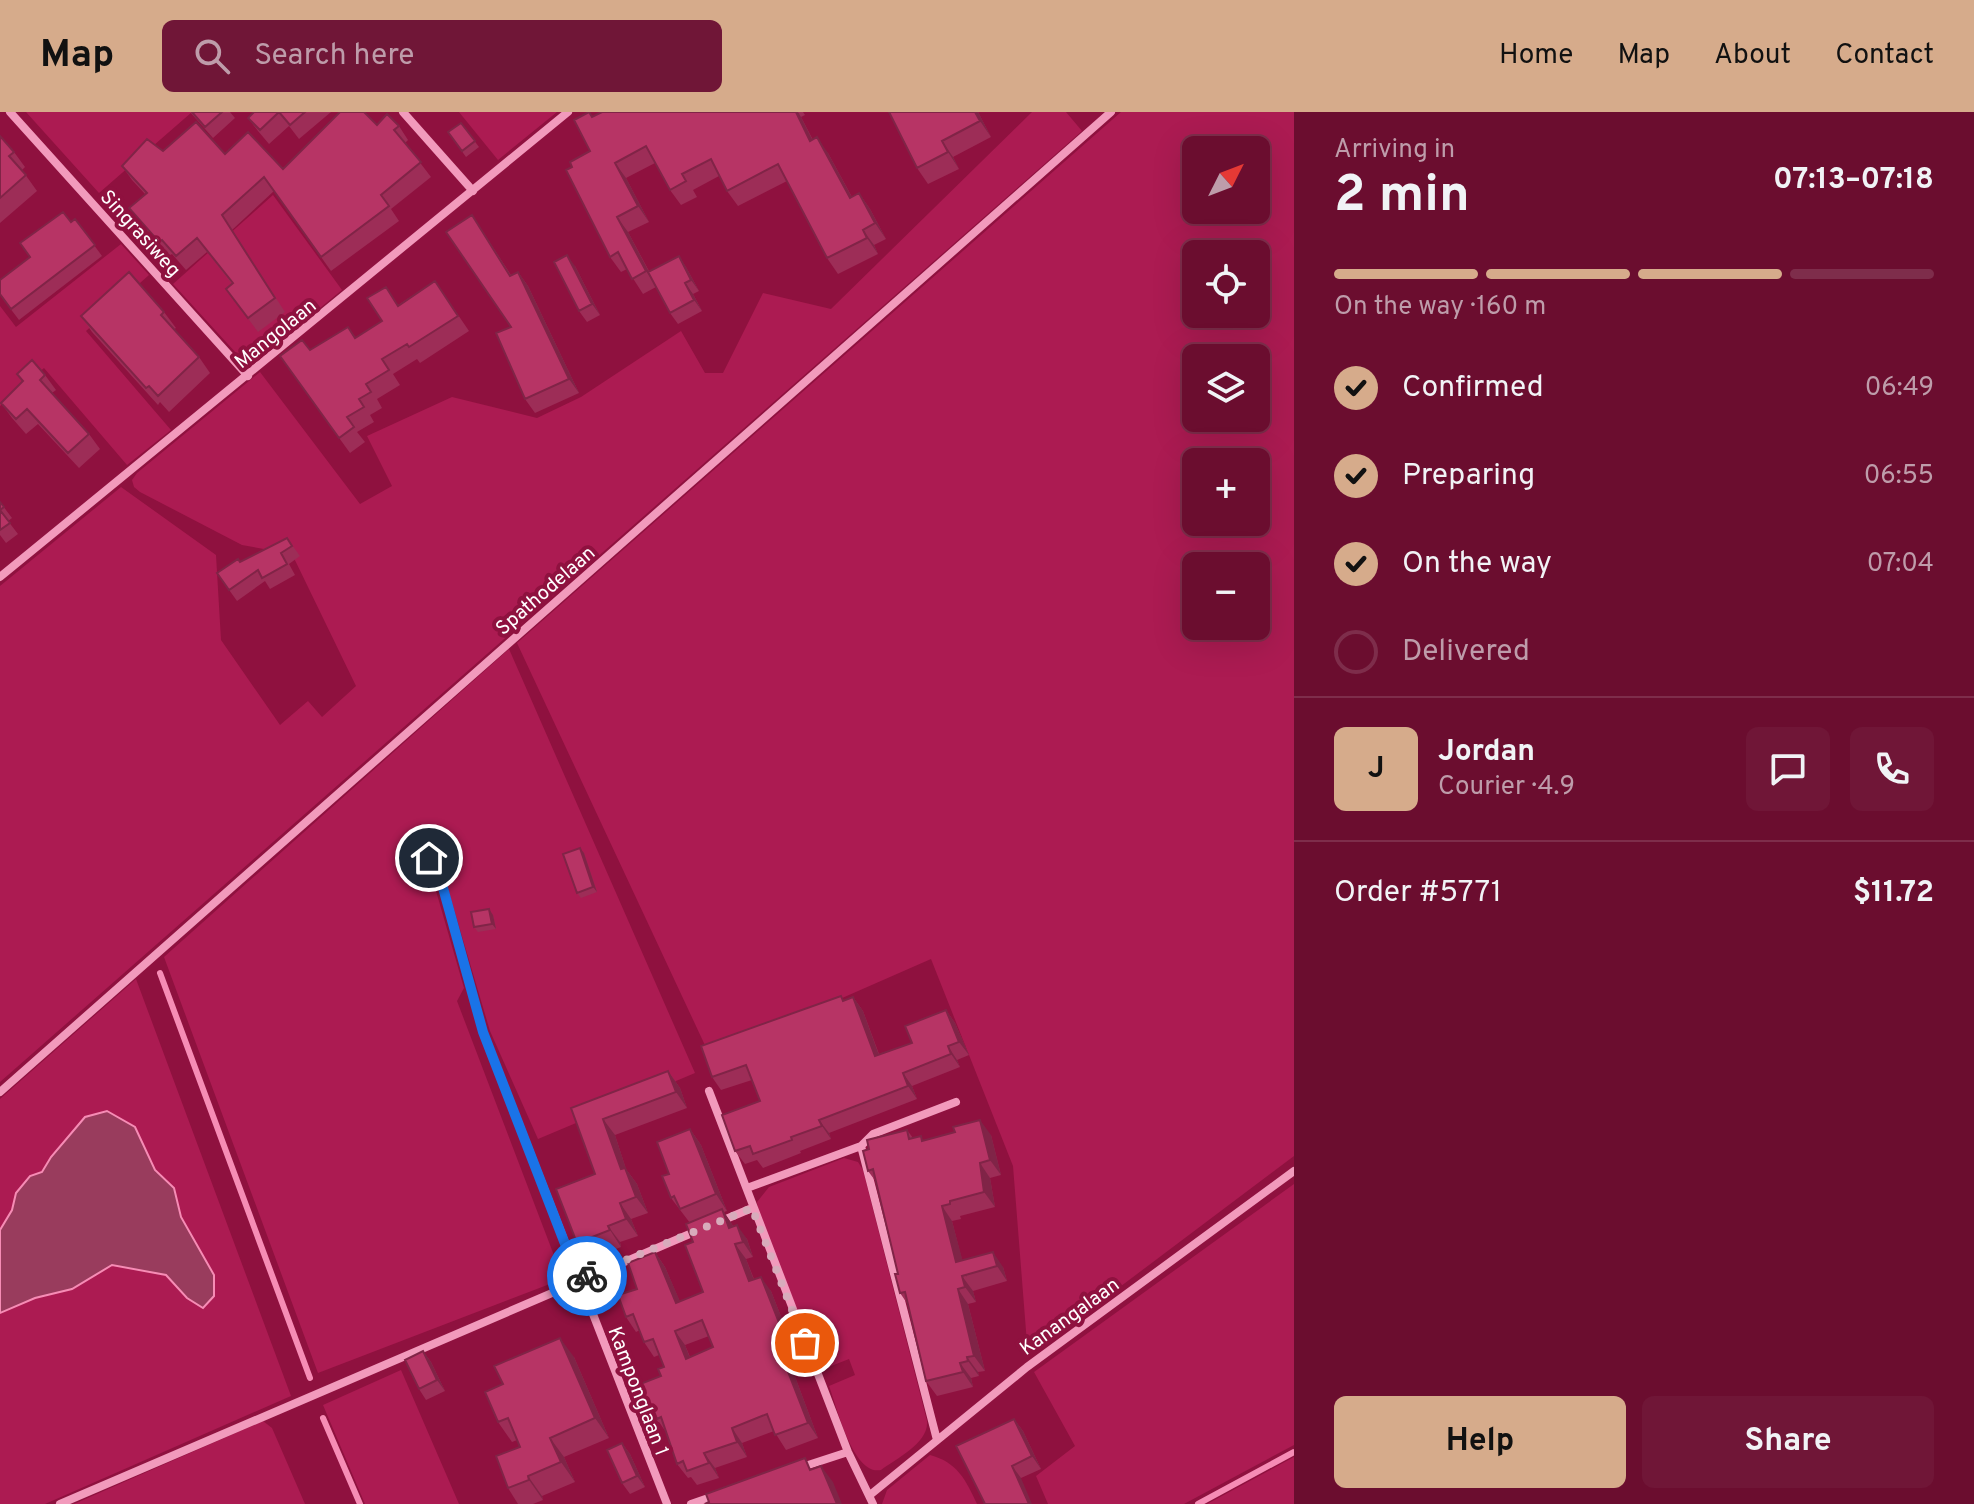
<!DOCTYPE html>
<meta charset="utf-8">
<style>
body{margin:0;font-family:Overpass,sans-serif;background:#701637;color:#f1f3f6;height:100vh;display:flex;flex-direction:column;font-size:30px;white-space:nowrap}
*{box-sizing:border-box;margin:0}
p{font-size:26px;color:#be9caa}
.icon{flex:none;width:44px;height:44px;fill:none;stroke:currentColor;stroke-width:2;stroke-linecap:round;stroke-linejoin:round}
.map{position:relative;flex:1;overflow:hidden}
.details{display:flex;flex-direction:column;background:#6b0d2f;width:680px}
.details>*{flex:none}
.needle{width:52px;rotate:48deg}
.buttons{position:absolute;left:1182px;top:24px;display:grid;gap:16px}
.buttons a{display:grid;place-items:center;width:88px;height:88px;border-radius:12px;background:#6b0d2f;box-shadow:0 8px 32px #0002,0 0 0 2px #7e2d4b;font-size:40px}
.pin{position:absolute;display:grid;place-items:center;width:68px;height:68px;color:#fff;margin:-34px;border:4px solid #fff;border-radius:50%;box-shadow:0 2px 8px #0007}
.courier{position:absolute;display:grid;place-items:center;width:80px;height:80px;margin:-40px;border:6px solid #1a73e8;border-radius:50%;background:#fff;color:#222;box-shadow:0 2px 10px #0007}
.overview em{font-style:normal;font-weight:700}
.overview div{display:flex;flex-direction:column-reverse}
.overview{display:flex;align-items:center;justify-content:space-between;height:136px;padding:0 40px}
h1{font-size:52px;font-weight:700;line-height:60px}
.bar{display:grid;grid-template-columns:repeat(4,1fr);gap:12px 8px;align-content:center;height:96px;padding:0 40px}
.bar i{height:10px;border-radius:6px;background:#7e2d4b}
.bar .current{background:#d6ab8b}
.bar p{grid-column:span 4}
.line{display:flex;align-items:center;gap:20px;padding:0 40px;border-top:2px solid #7e2d4b}
.line div{flex:1}
.round{display:grid;place-items:center;flex:none;width:84px;height:84px;border-radius:12px;background:#701637}
ol{padding:0 40px;list-style:none}
li{display:flex;align-items:center;gap:24px;height:88px}
li p{margin-inline-start:auto}
li .icon{padding:8px;border-radius:50%;background:#d6ab8b;color:#111;stroke-width:4}
li:last-child{color:#be9caa}
li i{width:44px;height:44px;border:4px solid #7e2d4b;border-radius:50%}
.primary-button{display:flex;gap:16px;margin-top:auto;padding:16px 40px}
.primary-button a{flex:1;height:92px;border-radius:12px;background:#d6ab8b;color:#111;font-size:32px;font-weight:700;line-height:92px;text-align:center}
.primary-button a+a{background:#701637;color:#f1f3f6}
header{display:flex;align-items:center;gap:48px;box-sizing:border-box;height:112px;padding:0 40px;background:#d6ab8b;color:#111}
header strong{font-size:38px}
nav{display:flex;gap:44px;margin-inline-start:auto;font-size:28px}
.search{width:560px;height:72px;background:#701637;display:flex;align-items:center;gap:20px;box-sizing:border-box;padding:0 28px;border-radius:12px;color:#be9caa;font-size:30px}
main{display:flex;flex:1;min-height:0}
.map>svg:first-child{display:block}
.green{fill:#ac1b52;fill-rule:evenodd}
.water{fill:#993c5d;stroke:#f68cb5;stroke-width:2}
.lines{fill:none;stroke-linecap:round;stroke-linejoin:round}
.stream{stroke:#f68cb5;stroke-width:6}
.minor{stroke:#f29abc;stroke-width:8}
.wall{fill:#9d2d57;fill-rule:evenodd}
.shaded-wall{fill:#802447}
.building{fill:#b73465;stroke:#802447;stroke-width:2;fill-rule:evenodd}
.done{stroke:#d8acbc;stroke-width:8;stroke-dasharray:0 14.4}
.route{stroke:#1a73e8;stroke-width:10}
.labels{text-anchor:middle;stroke-width:8;stroke-linejoin:round;paint-order:stroke}
.street-label{font-size:20px;fill:#fff;stroke:#8f113f}
</style>
<header>
<strong>Map</strong>
<div class="search"><svg class="icon" aria-label="search" viewBox="0 0 24 24"><circle cx="10" cy="10" r="6"/><path d="M15 15l6 6"/></svg>Search here</div>
<nav><a>Home</a><a>Map</a><a>About</a><a>Contact</a></nav>
</header>
<main>
<div class="map">
<svg width="1294" height="1392" viewBox="0 0 1294 1392">
<rect width="100%" height="100%" fill="#8f113f"/>
<path class="green" d="M26 0H192L99 81Z
M459 0H557L498 48Z
M1032 0H1066L1082 19 0 970V474L121 375 216 443 221 528 280 613 308 589 322 605 356 574 292 442 242 433 140 380 134 375 132 368 137 361 260 260 360 392 392 374 367 324 452 285 537 306 581 285 681 219 705 261H723L763 181 831 197Z
M1121 0H1294V1044L1028 1244 1013 1054 931 847 710 944 517 531ZM1196 38H1256V98H1196ZM1196 142H1256V202H1196ZM1196 246H1256V306H1196ZM1196 350H1256V410H1196ZM1196 454H1256V514H1196Z
M273 83 342 178 259 246 247 248 237 242 173 172Z
M121 132 149 163 86 219 171 318 127 353 44 256 0 294V194L16 215Z
M509 537 695 961 538 1027 490 919 445 767 422 721 409 729 434 772 464 876 457 889 563 1167 318 1261 164 845Z
M136 867 291 1284 45 1392H0V987Z
M844 1046 858 1050 863 1058 927 1309C929 1331 897 1346 881 1358 853 1364 837 1295 829 1274L855 1263 849 1247 821 1258 758 1099 757 1090 769 1075Z
M1294 1072V1333L1184 1392H1048L1036 1364 1075 1334 1034 1260Z
M401 1258 459 1392H365L323 1293Z
M263 1309 272 1316 305 1392H74Z
M930 1343C957 1350 966 1368 977 1392H882L887 1378Z
M1294 1345V1392H1207Z"/>
<path class="water" d="M107 999 135 1015 155 1058 174 1076 181 1105 214 1163V1184L203 1196 187 1186 166 1163 112 1153 72 1177 35 1186 0 1201V1118L12 1098 16 1081 30 1064 42 1060 51 1045 85 1005Z"/>
<g class="lines">
<path class="stream" d="M160 861 310 1266
M323 1306 360 1392
M1198 1392 1294 1340"/>
<path class="minor" d="M10 0 248 264
M403 0 473 79
M0 465 568 0
M419 727 440 765 483 920 667 1392
M709 979 848 1340 873 1392
M0 980 1111 0
M861 1034 873 1022 956 990
M747 1076 861 1034 937 1328
M719 1110 752 1096
M802 1355 848 1340
M870 1383 1027 1255 1294 1059
M60 1392 699 1118
M691 1392 717 1383"/>
</g>
<path class="wall" d="M190 0H230L235 6 213 26Z
M254 0H331L299 27 289 14 269 32 258 19 248 6Z
M602 0H803L805 3 801 5 813 28 828 41 852 85 859 81 870 97 886 127 874 133 878 142 838 162 827 146 787 69 738 94 727 79 719 64 693 78 697 85 681 93 670 78 655 51 626 66 649 110 628 120 649 159 679 144 686 155 699 179 693 182 702 199 678 212 670 201 656 175 643 182 627 157 621 160 610 145 572 55 590 39 593 5Z
M889 0H978L991 25 953 45 959 57 928 72 917 56Z
M461 11 479 35 466 45 448 20Z
M377 13 399 14 408 28 405 31 431 65 391 97 399 109 331 159 274 79 232 118 285 200 258 220 226 177 232 172 207 140 186 158 172 142 169 144 139 111 129 96 145 82 132 68 122 54 163 39 225 42 283 57Z
M0 24 14 40 25 55 22 58 37 79 0 111Z
M472 103 511 163 518 160 528 174 579 281 535 301 525 287 511 215Z
M75 107 102 144 19 208 0 183 30 145Z
M575 154 600 203 587 210 579 199Z
M435 169 469 219 420 251 417 247 393 262 400 273 377 287 382 296 370 303 374 310 357 320 365 330 350 341 280 244 310 238 348 215 356 226 382 209 398 193Z
M164 200 176 216 174 217 199 245 210 261 169 300 160 290 158 293 92 220 81 204Z
M17 262 45 263 56 278 52 281 89 322 100 337 79 356 38 312 26 322 12 306 1 291 22 270Z
M0 390 12 406 8 409 18 422 6 431 0 423Z
M287 426 300 444 289 452 295 463 270 477 265 469 237 489 217 461Z
M580 736 584 741 597 780 581 786 577 781Z
M493 803 496 817 478 820 474 815Z
M853 885 863 899 879 942 912 931 946 898 955 911 969 943 957 948 960 955 912 974 917 987 829 1021 831 1027 800 1039 801 1041 763 1056 757 1048 745 1052 735 1039 760 989 752 968 721 978 712 965 844 889Z
M668 959 680 976 687 996 615 1023 626 1057 637 1072 648 1101 631 1107 638 1124 620 1130 621 1135 589 1148 577 1131 595 1062 571 996Z
M690 1017 701 1033 727 1099 724 1100 733 1114 747 1127 753 1145 746 1147 754 1167 771 1179 799 1250 791 1254 818 1326 786 1338 774 1319 742 1331 747 1345 715 1356 719 1366 697 1373 691 1365 688 1366 677 1352 666 1320 659 1310 654 1311 644 1297 661 1264 664 1255 659 1243 654 1245 644 1230 640 1218 636 1220 626 1205 655 1140 665 1155 680 1190 703 1180 690 1111 671 1086 669 1062ZM709 1224 713 1235 690 1245 685 1233Z
M907 1018 913 1026 924 1028 991 1023 1001 1063 990 1066 995 1095 960 1104 961 1107 952 1109 962 1148 1003 1155 1007 1169 973 1179 976 1190 968 1192 985 1259 978 1260 979 1264 971 1266 973 1275 937 1284 926 1269 909 1194 900 1181 898 1162 877 1071 868 1059 869 1037Z
M423 1239 431 1250 445 1279 426 1288 419 1277Z
M574 1245 609 1326 564 1345 575 1370 542 1384 543 1388 533 1392H518L508 1376 520 1335 517 1328 512 1330 498 1310Z
M1014 1307 1023 1319 1041 1357 1021 1366 985 1392Z
M622 1331 630 1342 645 1375 630 1382 622 1371Z"/>
<path class="shaded-wall" d="M796 0H798L801 5 821 45 810 29Z
M975 0H978L991 25 980 9Z
M817 25 828 41 861 102 850 86Z
M942 29 953 45 959 57 948 40Z
M615 51 626 66 649 110 638 94Z
M859 81 870 97 886 127 875 111Z
M617 105 628 120 657 175 646 159Z
M863 118 874 133 878 142 867 126Z
M567 143 575 154 600 203 592 192Z
M679 144 686 155 699 179 691 168Z
M518 160 528 174 579 281 569 267Z
M685 171 693 182 702 199 694 188Z
M580 736 584 741 597 780 593 775Z
M489 797 493 803 496 817 492 812Z
M853 885 863 899 884 957 875 944Z
M946 898 955 911 969 943 959 930Z
M948 934 957 948 960 955 951 942Z
M668 959 680 976 687 996 676 980Z
M903 961 912 974 917 987 908 974Z
M603 1007 615 1023 626 1057 637 1072 648 1101 636 1085 621 1057Z
M819 1008 829 1021 831 1027 822 1014Z
M980 1008 991 1023 1001 1063 990 1048Z
M690 1017 701 1033 727 1099 716 1082Z
M980 1051 990 1066 995 1095 984 1080Z
M620 1091 631 1107 638 1124 626 1107Z
M942 1094 952 1109 967 1165 956 1150Z
M722 1097 732 1112 739 1130 729 1116Z
M737 1113 747 1127 753 1145 743 1130Z
M608 1114 620 1130 621 1135 610 1118Z
M735 1132 746 1147 760 1184 749 1169Z
M655 1140 665 1155 687 1205 676 1191Z
M993 1140 1003 1155 1007 1169 997 1154Z
M962 1164 973 1179 976 1190 965 1175Z
M761 1165 771 1179 799 1250 789 1236Z
M958 1177 968 1192 985 1259 974 1244Z
M675 1219 685 1233 696 1262 686 1247Z
M560 1226 574 1245 609 1326 595 1306Z
M423 1239 431 1250 445 1279 437 1268Z
M780 1239 791 1254 818 1326 808 1311Z
M967 1245 978 1260 979 1264 968 1249Z
M960 1251 971 1266 973 1275 963 1260Z
M1014 1307 1023 1319 1041 1357 1032 1344Z
M732 1316 742 1331 747 1345 737 1330Z
M550 1326 564 1345 575 1370 561 1350Z
M622 1331 630 1342 645 1375 637 1364Z
M704 1341 715 1356 719 1366 709 1351Z
M821 1354 833 1370 842 1392H837Z
M1012 1354 1021 1366 1032 1392H1029Z
M528 1364 542 1384 543 1388 529 1368Z"/>
<path class="building" d="M192 0H222L205 15Z
M254 0H305L290 13 279 0 260 18 248 6Z
M340 0H364L377 13 387 2 399 14 394 18 421 50 381 83 389 94 321 145 264 65 222 103 275 186 248 206 226 177 233 171 197 126 176 144 162 128 159 130 129 96 147 81 122 54 147 27 163 39 196 10 225 42 248 20 283 57Z
M589 0 592 5 602 0H796L810 29 817 25 850 86 859 81 875 111 863 118 867 126 827 146 778 52 727 79 711 47 682 62 686 69 670 78 646 34 615 51 638 94 617 105 646 159 632 167 618 140 610 145 566 58 572 55 570 50 590 39 574 8Z
M889 0H975L980 9 942 29 948 40 917 56Z
M461 11 475 29 462 39 448 20Z
M0 24 14 40 9 44 26 63 0 86Z
M63 100 71 110 75 107 95 133 11 197 0 182V168L30 145 20 131Z
M472 103 510 164 518 160 569 267 525 287 496 221 511 215 446 120Z
M567 143 592 192 579 199 554 150Z
M679 144 691 168 685 171 694 188 670 201 648 160Z
M129 160 164 200 161 203 199 245 158 284 149 274 146 276 81 204Z
M435 169 458 204 409 235 407 232 382 247 389 258 366 272 371 280 359 287 364 295 347 305 354 315 339 326 280 244 302 228 310 238 348 215 355 226 382 209 367 186 386 175 398 194Z
M32 248 45 263 40 268 89 322 68 341 27 297 16 307 1 291 23 269 17 262Z
M0 390 4 395 0 398 10 411 0 418Z
M287 426 292 434 281 441 287 452 262 466 258 458 229 478 217 461 238 447 240 450Z
M580 736 593 775 577 781 563 742Z
M489 797 492 812 474 815 471 800Z
M841 884 843 889 853 885 875 944 912 931 905 914 946 898 959 930 948 934 951 942 903 961 908 974 819 1008 822 1014 791 1025 792 1028 753 1042 750 1034 735 1039 722 1003 760 989 746 953 712 965 701 934Z
M668 959 676 980 603 1007 621 1057 625 1056 636 1085 620 1091 626 1107 608 1114 610 1118 577 1131 556 1077 595 1062 571 996Z
M980 1008 990 1048 980 1051 984 1080 950 1089V1092L942 1094 956 1150 993 1140 997 1154 962 1164 965 1175 958 1177 974 1244 967 1245 968 1249 960 1251 963 1260 926 1269 905 1180 900 1181 895 1162H898L873 1057 868 1059 863 1039 869 1037 867 1028 907 1018 909 1027 921 1024 922 1029 955 1020 953 1015Z
M690 1017 716 1082 680 1097 674 1084 671 1086 662 1064 669 1062 657 1030Z
M722 1097 729 1116 737 1113 743 1130 735 1132 749 1169 761 1165 789 1236 780 1239 808 1311 775 1323 767 1302 732 1316 737 1330 704 1341 709 1351 687 1359 683 1349 677 1352 661 1305 657 1307 652 1294 644 1297 635 1274 661 1264 658 1257 664 1255 653 1227 644 1230 633 1202 626 1205 618 1183 637 1177 628 1151 655 1140 676 1191 703 1180 685 1133 693 1130 686 1112ZM702 1208 713 1235 686 1247 675 1219Z
M560 1226 595 1306 550 1326 561 1350 528 1364 529 1368 508 1376 496 1344 520 1335 508 1306 498 1310 485 1280 503 1272 494 1254Z
M423 1239 437 1268 419 1277 405 1248Z
M1014 1307 1032 1344 1012 1354 1029 1392H985L956 1334Z
M622 1331 637 1364 622 1371 607 1338Z
M805 1346 810 1358 821 1354 837 1392H705L709 1390 706 1382Z"/>
<g class="lines">
<path class="done" d="M587 1164 752 1096 805 1231"/>
<path class="route" d="M429 746 440 765 483 920 579 1168 587 1164"/>
</g>
<g class="labels">
<g class="street-label">
<text transform="translate(141 121) rotate(48)" y="7">Singrasiweg</text>
<text transform="translate(275 221) rotate(-39)" y="7">Mangolaan</text>
<text transform="translate(545 478) rotate(-41)" y="7">Spathodelaan</text>
<text transform="translate(1069 1204) rotate(-36)" y="7">Kanangalaan</text>
<text transform="translate(639 1279) rotate(69)" y="7">Kamponglaan 1</text>
</g>
</g>
</svg>
<div class="buttons">
<a><svg class="needle" viewBox="-14 -14 28 28"><path d="M0-13l5 13h-10z" fill="#e53935"/><path d="M0 13l5-13h-10z" fill="#be9caa"/></svg></a>
<a><svg class="icon" aria-label="locate" viewBox="0 0 24 24"><circle cx="12" cy="12" r="6"/><path d="M12 2v4M12 18v4M2 12h4M18 12h4"/></svg></a>
<a><svg class="icon" aria-label="layers" viewBox="0 0 24 24"><path d="M12 4l9 5-9 5-9-5zM3 14l9 5 9-5"/></svg></a>
<a>+</a>
<a>−</a>
</div>
<div class="pin" style="left:805px;top:1231px;background:#ea580c"><svg class="icon" aria-label="bag" viewBox="0 0 24 24"><path d="M5 8h14l-1 12H6zM9 8a3 3 0 0 1 6 0"/></svg></div>
<div class="pin" style="left:429px;top:746px;background:#1f2937"><svg class="icon" aria-label="home" viewBox="0 0 24 24"><path d="M3 11l9-7 9 7M6 9v11h12V9"/></svg></div>
<div class="courier" style="left:587px;top:1164px"><svg class="icon" aria-label="bike" viewBox="0 0 24 24"><circle cx="6" cy="16" r="4"/><circle cx="18" cy="16" r="4"/><path d="M6 16l4-8h5l3 8M10 8l3 8H6M13 5h3"/></svg></div>
</div>
<section class="details">
<div class="overview"><div><h1>2 min</h1><p>Arriving in</p></div><em>07:13–07:18</em></div>
<div class="bar"><i class="current"></i><i class="current"></i><i class="current"></i><i></i><p>On the way · 160 m</p></div>
<ol>
<li><svg class="icon" aria-label="check" viewBox="0 0 24 24"><path d="M5 12l5 5 9-10"/></svg>Confirmed<p>06:49</p></li>
<li><svg class="icon" aria-label="check" viewBox="0 0 24 24"><path d="M5 12l5 5 9-10"/></svg>Preparing<p>06:55</p></li>
<li><svg class="icon" aria-label="check" viewBox="0 0 24 24"><path d="M5 12l5 5 9-10"/></svg>On the way<p>07:04</p></li>
<li><i></i>Delivered</li>
</ol>
<div class="line" style="height:144px"><b class="round" style="background:#d6ab8b;color:#111">J</b><div><b>Jordan</b><p>Courier · 4.9</p></div><a class="round"><svg class="icon" aria-label="chat" viewBox="0 0 24 24"><path d="M4 5h16v11H9l-5 4z"/></svg></a><a class="round"><svg class="icon" aria-label="phone" viewBox="0 0 24 24"><path d="M5 4h4l2 5-3 2q2 4 5 5l2-3 5 2v4C11 20 4 13 5 4z"/></svg></a></div>
<div class="line" style="height:104px"><div>Order #5771</div><b>$11.72</b></div>
<div class="primary-button"><a>Help</a><a>Share</a></div>
</section>
</main>
